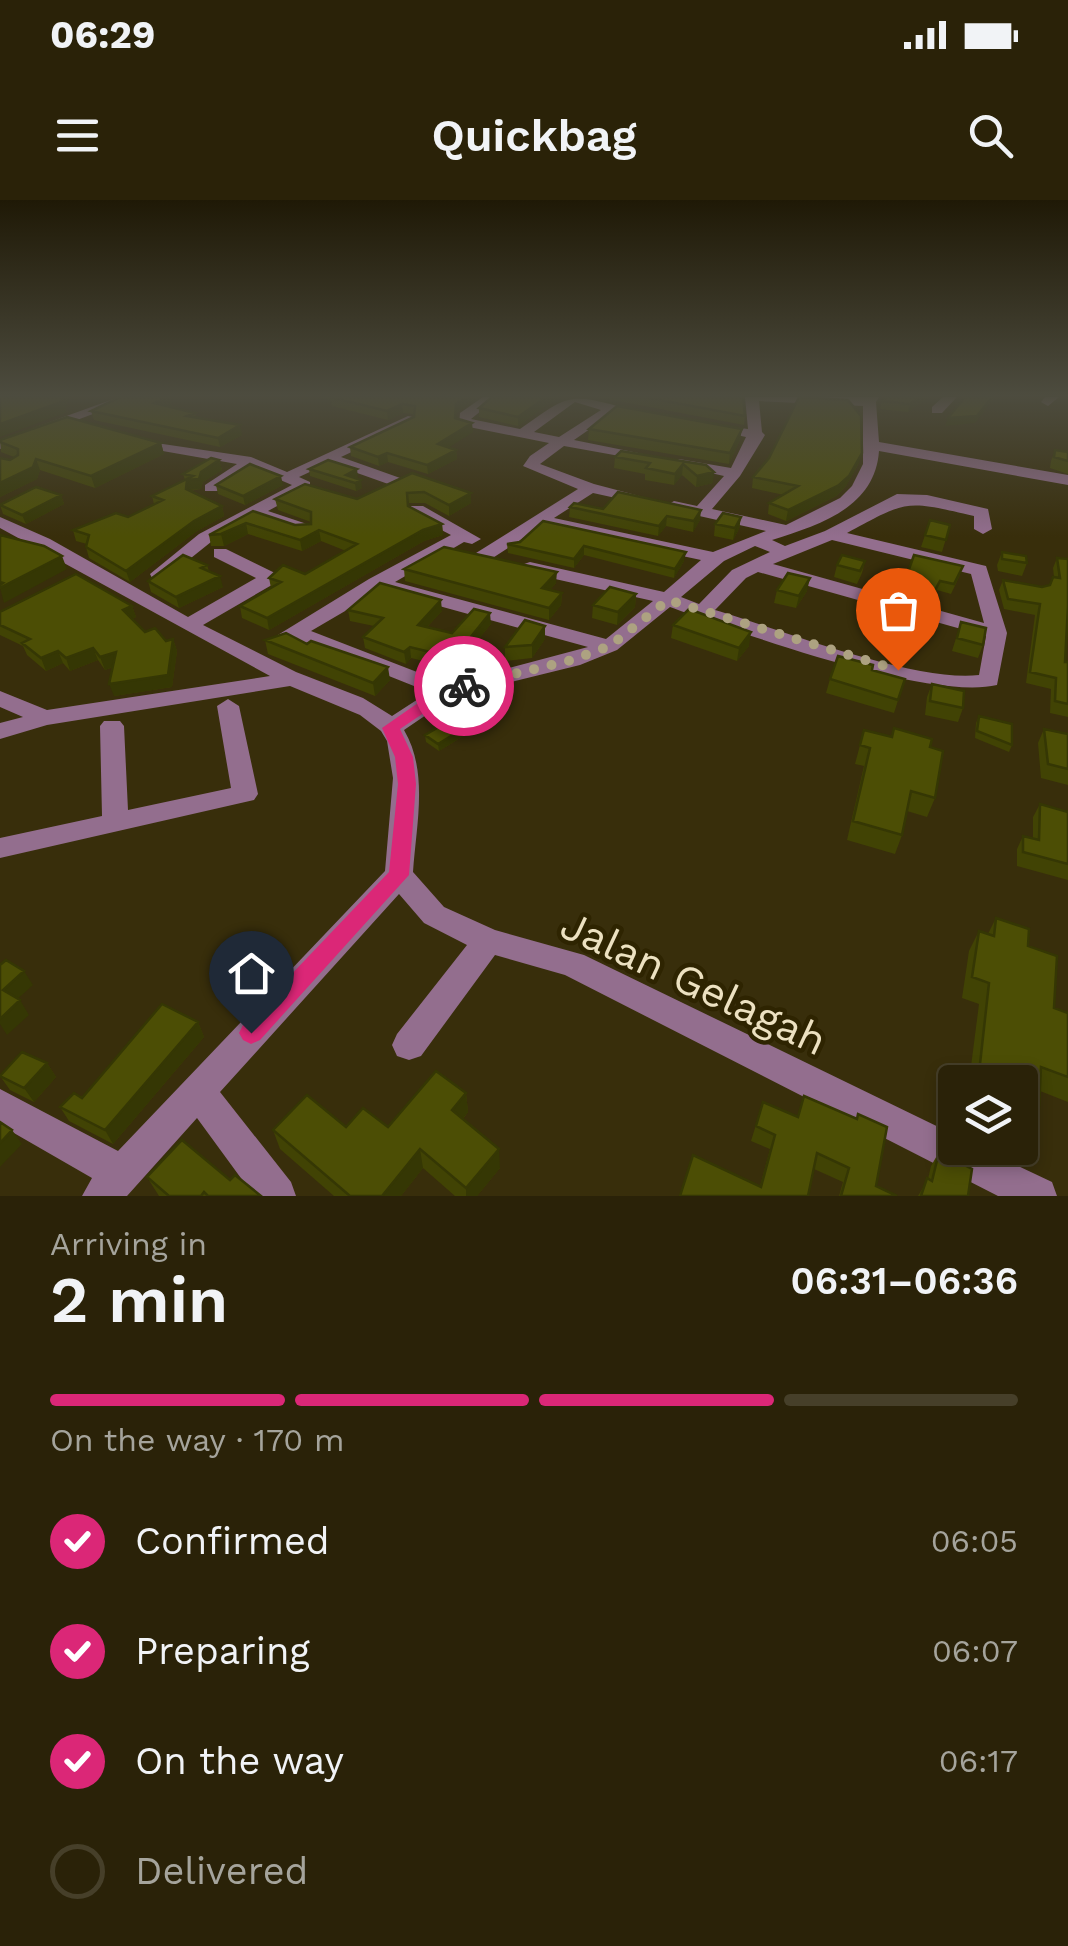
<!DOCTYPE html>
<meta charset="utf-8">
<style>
body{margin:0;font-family:"Work Sans",sans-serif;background:#322a12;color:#f1f3f6;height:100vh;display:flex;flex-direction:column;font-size:38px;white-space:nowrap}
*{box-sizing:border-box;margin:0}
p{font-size:32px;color:#a5a49c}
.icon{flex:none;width:55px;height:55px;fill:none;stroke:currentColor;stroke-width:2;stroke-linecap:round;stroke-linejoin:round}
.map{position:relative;height:996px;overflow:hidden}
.side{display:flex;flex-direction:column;background:#2a2208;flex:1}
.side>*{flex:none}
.fabs{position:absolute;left:938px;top:865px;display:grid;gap:20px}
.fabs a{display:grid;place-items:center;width:100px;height:100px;border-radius:10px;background:#2a2208;box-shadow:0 5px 15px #0003,0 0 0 2px #463f29;font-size:50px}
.pin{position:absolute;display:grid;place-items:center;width:85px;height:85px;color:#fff;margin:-102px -42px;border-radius:50% 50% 50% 0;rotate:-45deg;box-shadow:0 0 10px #0007}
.pin .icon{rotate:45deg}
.courier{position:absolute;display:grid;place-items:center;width:100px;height:100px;margin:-50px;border:8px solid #db2777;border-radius:50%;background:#fff;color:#222;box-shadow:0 2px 12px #0007}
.overview em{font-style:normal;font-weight:600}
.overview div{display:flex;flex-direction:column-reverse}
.overview{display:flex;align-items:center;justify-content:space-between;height:170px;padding:0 50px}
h1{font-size:65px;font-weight:600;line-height:75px}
.bar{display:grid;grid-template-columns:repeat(4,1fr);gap:15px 10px;align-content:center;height:120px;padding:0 50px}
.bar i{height:12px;border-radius:8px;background:#463f29}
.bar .current{background:#db2777}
.bar p{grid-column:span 4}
ol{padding:0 50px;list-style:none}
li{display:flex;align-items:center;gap:30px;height:110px}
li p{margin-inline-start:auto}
li .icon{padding:10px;border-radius:50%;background:#db2777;color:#fff;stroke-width:4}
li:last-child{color:#a5a49c}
li i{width:55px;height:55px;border:5px solid #463f29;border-radius:50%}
.status{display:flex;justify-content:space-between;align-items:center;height:70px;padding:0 50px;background:#2a2208;direction:ltr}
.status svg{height:28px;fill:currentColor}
header{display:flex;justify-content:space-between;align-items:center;height:130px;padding:0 50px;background:#2a2208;font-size:45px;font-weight:600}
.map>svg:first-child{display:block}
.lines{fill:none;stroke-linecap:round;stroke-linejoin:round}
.minor{fill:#936e8e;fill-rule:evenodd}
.wall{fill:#414304}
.shaded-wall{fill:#353704}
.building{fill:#4c4e05;stroke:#353704;stroke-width:2.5}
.route{fill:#db2777}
.done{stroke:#ada281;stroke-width:10;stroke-dasharray:0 18}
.labels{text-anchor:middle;stroke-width:9;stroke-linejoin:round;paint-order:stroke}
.near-street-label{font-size:42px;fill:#ece1c1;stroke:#2e2401}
</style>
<div class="status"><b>06:29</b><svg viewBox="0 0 49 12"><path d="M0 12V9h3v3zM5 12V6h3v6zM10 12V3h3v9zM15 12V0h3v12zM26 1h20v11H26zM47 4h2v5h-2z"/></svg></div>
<header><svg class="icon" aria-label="menu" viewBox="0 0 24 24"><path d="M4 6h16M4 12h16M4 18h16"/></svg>Quickbag<svg class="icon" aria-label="search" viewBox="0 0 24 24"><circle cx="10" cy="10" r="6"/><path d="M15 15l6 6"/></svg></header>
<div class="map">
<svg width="1068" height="996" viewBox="0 0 1068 996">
<rect width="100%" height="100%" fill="#382e0b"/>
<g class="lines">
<path class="minor" d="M119 197H138L0 249V240Z
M483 197H498L471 219 520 229C568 195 567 192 625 208V214L613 213 574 240 653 256V262L564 246 540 264 594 284 651 299 643 304 593 293 554 318 713 352 766 331 668 309 666 306 674 301 697 306 724 276 671 264 679 259 731 268 746 237 704 228 711 224 748 229 745 197H879L876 202 879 242 1068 275V285L879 251C875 308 819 325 772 340L785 346 825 331 897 294 927 295 988 309 992 329 983 334 974 329V316C905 300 908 300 847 333L986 366 1007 433 997 485C929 501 740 433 670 407L617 450 580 465 454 496 404 530C429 572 416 626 413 672L444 707 495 730 584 755 955 935V948H980L1052 982 1057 996H998L565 775 495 755 421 856 409 860 397 856 392 845 397 834 467 745 424 723 399 694 220 892 291 982 296 996H254L197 918 127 996H82L92 978 0 925V889L118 951 385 671 393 578 387 541 381 531 360 515 290 486 47 525 0 539V523L23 517 0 507V491L47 510 270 476 0 328V317L50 339 188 417 256 378 214 357V349H226L277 374V382L203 425 296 472 363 498 392 516 429 492 296 439 278 447 268 441 369 379 451 335 411 314V306H423L481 339 472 344 464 342 395 382 606 439 653 401 524 372V364L530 362 664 392 701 360 542 326 488 361H476V353L578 289 523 266 530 256 549 243 459 225 460 213ZM759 201 863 206V264L852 286 840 298 786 325 712 309 740 276 765 235 762 232ZM575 202 601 210 559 237 534 232ZM832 340 971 374 984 423 773 364ZM755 346 770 352 732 370 699 404 681 397 724 361ZM758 372 986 436 979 475C917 483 779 429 715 410L746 378ZM381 390 588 447 448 484 311 431Z
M943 197H957L942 213H932V207Z
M1045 197H1059L1048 206 1041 202Z
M408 216 413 217V223L341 257 403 279V285H391L329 263 299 277 310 282V288L268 311 310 325V333H298L255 318 211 342 166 378H152L150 374 199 334 292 285 252 268 217 291H205V285L237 264 134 246 127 242 129 239 251 257 287 272Z
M228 499 239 506 258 594 254 600 0 658V638L102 616 100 526 104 521H120L124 526 128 610 231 588 217 506Z"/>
</g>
<path class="wall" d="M169 197 172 206 170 207 195 213 196 218 242 235 220 247 94 220 91 211Z
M319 197H478L456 213V218L473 232 448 247 456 250 457 259 428 274 388 262 379 266 351 256 350 247 414 217V214L403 213 388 220 332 206 331 200Z
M558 197 518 226 479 217V208Z
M597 197H743L745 216 744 225Z
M929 197 908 212 880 209 882 201Z
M589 229 740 240 729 264 588 240Z
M0 240 161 243 164 254 95 288 40 270 37 279 0 297V258L10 260 14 257 1 252Z
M1055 250 1068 252V274L1050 268 1051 261Z
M615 257 706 265 713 283 696 287 682 275 674 285 645 280V274L614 268Z
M219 260 222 270 203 282 201 289 189 291 222 306 224 316 197 331 130 382 89 358 86 347 87 344 76 341 73 330 128 317 154 304 152 296 185 280 183 274Z
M859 263 846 286 836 296 786 321 768 314 769 303 784 295 752 288 753 277Z
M309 269 358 277 356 278 362 288 356 291 310 276Z
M412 273 471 293V303L449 316 425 303H408L409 307 442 324 443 335 424 341 269 430 242 418 240 406 271 388 269 378 305 374 346 351 321 341 302 351 248 334 224 346H211L209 335 253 311 295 325 311 324V322L278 310 275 299H357Z
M216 285H283L245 305 218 294Z
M61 295 64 304 26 324 3 314 0 305Z
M570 307 603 309 700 320 693 332 666 326 658 336 569 317Z
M741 317 739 329 733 340 714 336 715 324Z
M930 320 950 325 942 352 921 347Z
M543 321 684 361 674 378 584 355 574 368 508 353 507 344 520 342Z
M1002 352 1027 363 1022 376 998 371 997 365Z
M1057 358 1065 462H1068V517L1050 513 1051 489 1026 483 1035 415 1004 409 999 390 1003 380 1042 387 1050 385 1054 377 1053 368Z
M865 361 862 373 857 384 834 377 837 365Z
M207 365 209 371 223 387 179 408 151 392 148 381Z
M404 369 556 383 550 390 562 393 561 405 549 420 405 381Z
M960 375 951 394 937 390 930 404 900 396 903 386Z
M777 390 807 391 796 408 774 403Z
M636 394 635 407 617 425 592 418 593 405Z
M132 406 136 417 132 419 145 432 166 441 173 439 177 451 172 487 114 496 113 467 105 470 98 460 70 471 63 463 46 471 27 455 23 446 0 435V412Z
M348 410 442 411 427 427 452 433 491 424 472 447V455L460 470 411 458 406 464 365 448 363 437 374 426 350 421Z
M961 422 983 445 978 458 952 451Z
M673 425 749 446 737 461 671 438Z
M545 439 532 458 505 461V447Z
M265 440 307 444 390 480 375 496 268 454Z
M872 470 905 479 894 513 826 493 830 479Z
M932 484 963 508 958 522 925 515 927 497Z
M979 516 1012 545 1009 552 975 538 976 523Z
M469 525 470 532 439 551 426 542 425 535 435 529 434 526Z
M1044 529 1068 534V585L1041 578 1038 543Z
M864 530 930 547 935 598 927 617 907 611 902 635 895 654 847 640 864 566 855 564Z
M1040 604 1068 612V680L1017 666V649L1023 636 1033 638V617Z
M996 718 1028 746 1054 808 1068 813V902L1040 891 1039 908 1025 928 1020 926V882H969L979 804 962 798 969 751 979 731 988 734Z
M198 822 204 837 113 944 69 921 60 907 82 898Z
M47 863 56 877 34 902 10 890 0 876Z
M466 893 468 912 463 919 500 968 477 996H455L423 968 401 996H334L280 949 273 930 388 927Z
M804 896 876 986 897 996H839L843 982 814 969 760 986 770 949 751 941 763 902 797 917Z
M939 952 968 996H918L928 979 931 966Z
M147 977 230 980 261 996H159Z"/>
<path class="shaded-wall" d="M63 197H69L65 213 0 237V224Z
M169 197 172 206 157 212 154 203Z
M465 197H478L456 213V204Z
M546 197H558L518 226V217Z
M920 197H929L908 212 910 204Z
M992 197H995L975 223 945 226 948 218Z
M402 204 403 213 388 220 387 211Z
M472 223 473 232 439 254 438 244Z
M240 225 242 235 220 247 218 238Z
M742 229 740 240 729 264 730 253Z
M161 243 164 254 95 288 91 276Z
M456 250 457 259 428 274 427 265Z
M387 253 388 262 379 266 378 257Z
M862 253 859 263 846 286 836 296 786 321 788 310Z
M36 259 40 270 37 279 0 297V283Z
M219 260 222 270 203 282 201 289 189 290 186 289 187 280Z
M683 264 682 275 674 285 675 274Z
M357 269 358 277 349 281 346 275Z
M714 272 713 283 696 287 697 276Z
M281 276 283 285 245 305 243 296Z
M361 280 362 288 356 291 355 283Z
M471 293V303L449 316V305Z
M61 295 64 304 26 324 22 315Z
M222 306 224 316 197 331 130 382 126 371 194 321Z
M701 310 700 320 693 332 694 321Z
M667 316 666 326 658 336 659 326Z
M741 317 739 329 733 340 735 328Z
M246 323 248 334 224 346 221 334Z
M442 324 443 335 424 341 269 430 267 418 423 330Z
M319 330 321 341 302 351 300 340Z
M584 346V355L574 368V359Z
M686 352 684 361 674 378 675 369Z
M62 356 67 369 4 403 0 388Z
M557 372 556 383 542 399V388Z
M220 376 223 387 179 408 176 397Z
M810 378 807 391 796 408 799 396Z
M562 393 561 405 549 420V408Z
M636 394 635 407 617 425 618 412Z
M441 400 442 411 419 435 418 425Z
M132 406 136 417 127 422 123 410Z
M490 413 491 424 472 447V455L460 470 459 459 466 443Z
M545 426V439L532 458V445Z
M751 432 749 446 737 461 739 448Z
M173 439 177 451 172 487 114 496 109 484Z
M410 447 411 458 406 464 404 452Z
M93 448 98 460 70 471 66 458Z
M58 451 63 463 46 471 41 458Z
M116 452 120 464 105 470 100 457Z
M388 467 390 480 375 496 373 483Z
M469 525 470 532 439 551 438 544Z
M24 771 33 785 12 804 3 790Z
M20 800 29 815 7 835 0 824V819Z
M198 822 204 837 113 944 105 930Z
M47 863 56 877 34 902 24 888Z
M466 893 468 912 454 930 452 910Z
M12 930 22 944 0 967V943Z
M420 949 423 968 401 996H382Z
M499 949 500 968 477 996H466V988Z"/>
<path class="building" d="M0 197H63L61 202 0 224Z
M120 197H169L154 203 195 213 187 216 240 225 218 238 91 211Z
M330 197H465L456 204 455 218 472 223 438 244 456 250 427 265 387 253 378 257 350 247 414 217 415 206 402 204 387 211Z
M492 197H546L518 217 479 208Z
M644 197H743L745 216Z
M799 197 848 200 861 216 862 253 849 276 839 285 788 310 769 303 798 286 753 277 769 258Z
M888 197H920L910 204 882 201Z
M965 197H992L977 216 948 218Z
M617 206 742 229 730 253 589 229Z
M67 217 161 243 91 276 36 259 33 267 0 283V258L10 260 18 255V249L0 242V240Z
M1055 250 1068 252V261L1054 257Z
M621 251 706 265 714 272 697 276 683 264 675 274 646 268 650 263 615 257Z
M211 258 219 260 201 272 199 279 187 280 186 289 222 306 194 321 126 371 86 347 89 335 73 330 116 313 128 317 163 300 152 296 193 276 183 274Z
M328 260 357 269 346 275 361 280 355 283 309 269Z
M250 264 281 276 243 296 216 285Z
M412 273 471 293 449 305 424 292 407 293 408 306 442 324 423 330 267 418 240 406 281 382 269 378 283 365 305 374 357 344 319 330 300 340 246 323 221 334 209 335 253 311 295 325 311 324V312L275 299 305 284 357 299Z
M36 287 61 295 22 315 0 305Z
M618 292 701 310 694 321 667 316 659 326 570 307 574 303 603 309Z
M723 313 741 317 735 328 715 324Z
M930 320 950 325 946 340 925 335Z
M543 321 686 352 675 369 584 346 574 359 507 344 520 342Z
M0 335 44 346 62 356 0 388V385L3 383 0 382Z
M444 347 557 372 542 388 562 393 549 408 404 369Z
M1002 352 1026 356 1027 363 1002 359Z
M183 355 207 365 201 368 220 376 176 397 148 381Z
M842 355 865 361 860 371 837 365Z
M914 355 963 366 954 384 940 381 933 394 903 386Z
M1057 358 1068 359V406L1065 462H1068V504L1055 501 1056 478 1030 472 1040 404 1008 399 1003 380 1042 387 1050 385 1053 377 1060 378Z
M788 373 810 378 799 396 777 390Z
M76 374 132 406 123 410 145 432 155 428 166 441 173 439 168 475 109 484 116 452 100 457 93 448 66 458 58 451 41 458 22 443 30 439 0 425V412Z
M380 383 441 400 418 425 452 433 474 409 490 413 466 443 471 444 459 459 410 447 404 452 363 437 383 418 348 410Z
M610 387 636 394 618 412 593 405Z
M689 409 751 432 739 448 673 425Z
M525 420 545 426 532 445 505 447Z
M961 422 986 428 983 445 957 438Z
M286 433 307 444 311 441 388 467 373 483 265 440Z
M838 456 873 465 872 470 905 479 898 500 830 479Z
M932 484 964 491 963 508 930 501Z
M454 515 469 525 438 544 425 535 437 528 434 526Z
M979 516 1012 524V545L977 531Z
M894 528 932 539 930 547 943 551 935 598 911 591 902 635 853 621 870 548 860 545 864 530 892 537Z
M1044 529 1068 534V569L1048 564Z
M1040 604 1068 612V664L1023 652V636L1039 640Z
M996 718 1029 729 1028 746 1057 756 1054 808 1068 813V877L1041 867 1039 908 1020 901V882H978L989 783 972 777 979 731 994 736Z
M6 760 24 771 3 790 20 800 0 819V765Z
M162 804 198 822 105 930 60 907 74 893 82 898Z
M22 852 47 863 24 888 0 876Z
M436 871 466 893 452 910 499 949 466 988 420 949 382 996H350L273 930 307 895 346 927 363 908 388 927Z
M804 896 857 919 858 914 887 927 876 986 897 996H841L849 968 817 953 808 996H680L693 955 761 987 775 935 756 926 763 902 798 917Z
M0 922 12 930 0 943Z
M182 940 230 980 235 975 261 996H208L204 992 201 996H169L147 977Z
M939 952 972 969 968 996H921L927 978 932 981Z"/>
<linearGradient id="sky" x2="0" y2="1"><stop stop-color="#1f1906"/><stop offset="0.58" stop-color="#4d4c3f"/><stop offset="1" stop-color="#4d4c3f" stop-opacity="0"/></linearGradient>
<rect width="1068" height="337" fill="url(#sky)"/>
<path class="route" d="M464 481 472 486 470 489 452 494 400 529 413 557 416 584 409 675 260 840 251 844 243 840 239 833 243 825 389 672 398 584 395 557 382 528 441 487Z"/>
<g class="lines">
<path class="done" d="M464 486 572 460 610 446 668 400 898 470"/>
</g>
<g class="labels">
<g class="near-street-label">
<text transform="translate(694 782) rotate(25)" y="15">Jalan Gelagah</text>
</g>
</g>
</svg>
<div class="fabs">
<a><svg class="icon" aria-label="layers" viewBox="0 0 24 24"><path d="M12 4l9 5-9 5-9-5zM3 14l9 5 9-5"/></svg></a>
</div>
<div class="pin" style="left:898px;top:470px;background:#ea580c"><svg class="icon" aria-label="bag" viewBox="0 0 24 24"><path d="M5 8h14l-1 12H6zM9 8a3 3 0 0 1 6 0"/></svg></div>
<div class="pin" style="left:251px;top:833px;background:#1f2937"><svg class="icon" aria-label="home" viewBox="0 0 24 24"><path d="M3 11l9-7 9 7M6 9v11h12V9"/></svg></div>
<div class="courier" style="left:464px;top:486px"><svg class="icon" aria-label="bike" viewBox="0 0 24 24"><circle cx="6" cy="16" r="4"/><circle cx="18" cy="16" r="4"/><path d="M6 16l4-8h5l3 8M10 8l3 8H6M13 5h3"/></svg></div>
</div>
<section class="side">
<div class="overview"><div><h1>2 min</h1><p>Arriving in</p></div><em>06:31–06:36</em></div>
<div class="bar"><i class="current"></i><i class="current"></i><i class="current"></i><i></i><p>On the way · 170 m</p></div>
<ol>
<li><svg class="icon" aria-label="check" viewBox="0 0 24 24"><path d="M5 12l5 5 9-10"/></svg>Confirmed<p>06:05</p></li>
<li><svg class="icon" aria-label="check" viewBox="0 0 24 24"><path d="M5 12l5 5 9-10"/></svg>Preparing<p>06:07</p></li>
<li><svg class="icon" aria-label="check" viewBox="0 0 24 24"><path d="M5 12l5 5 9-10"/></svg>On the way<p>06:17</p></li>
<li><i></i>Delivered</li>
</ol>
</section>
